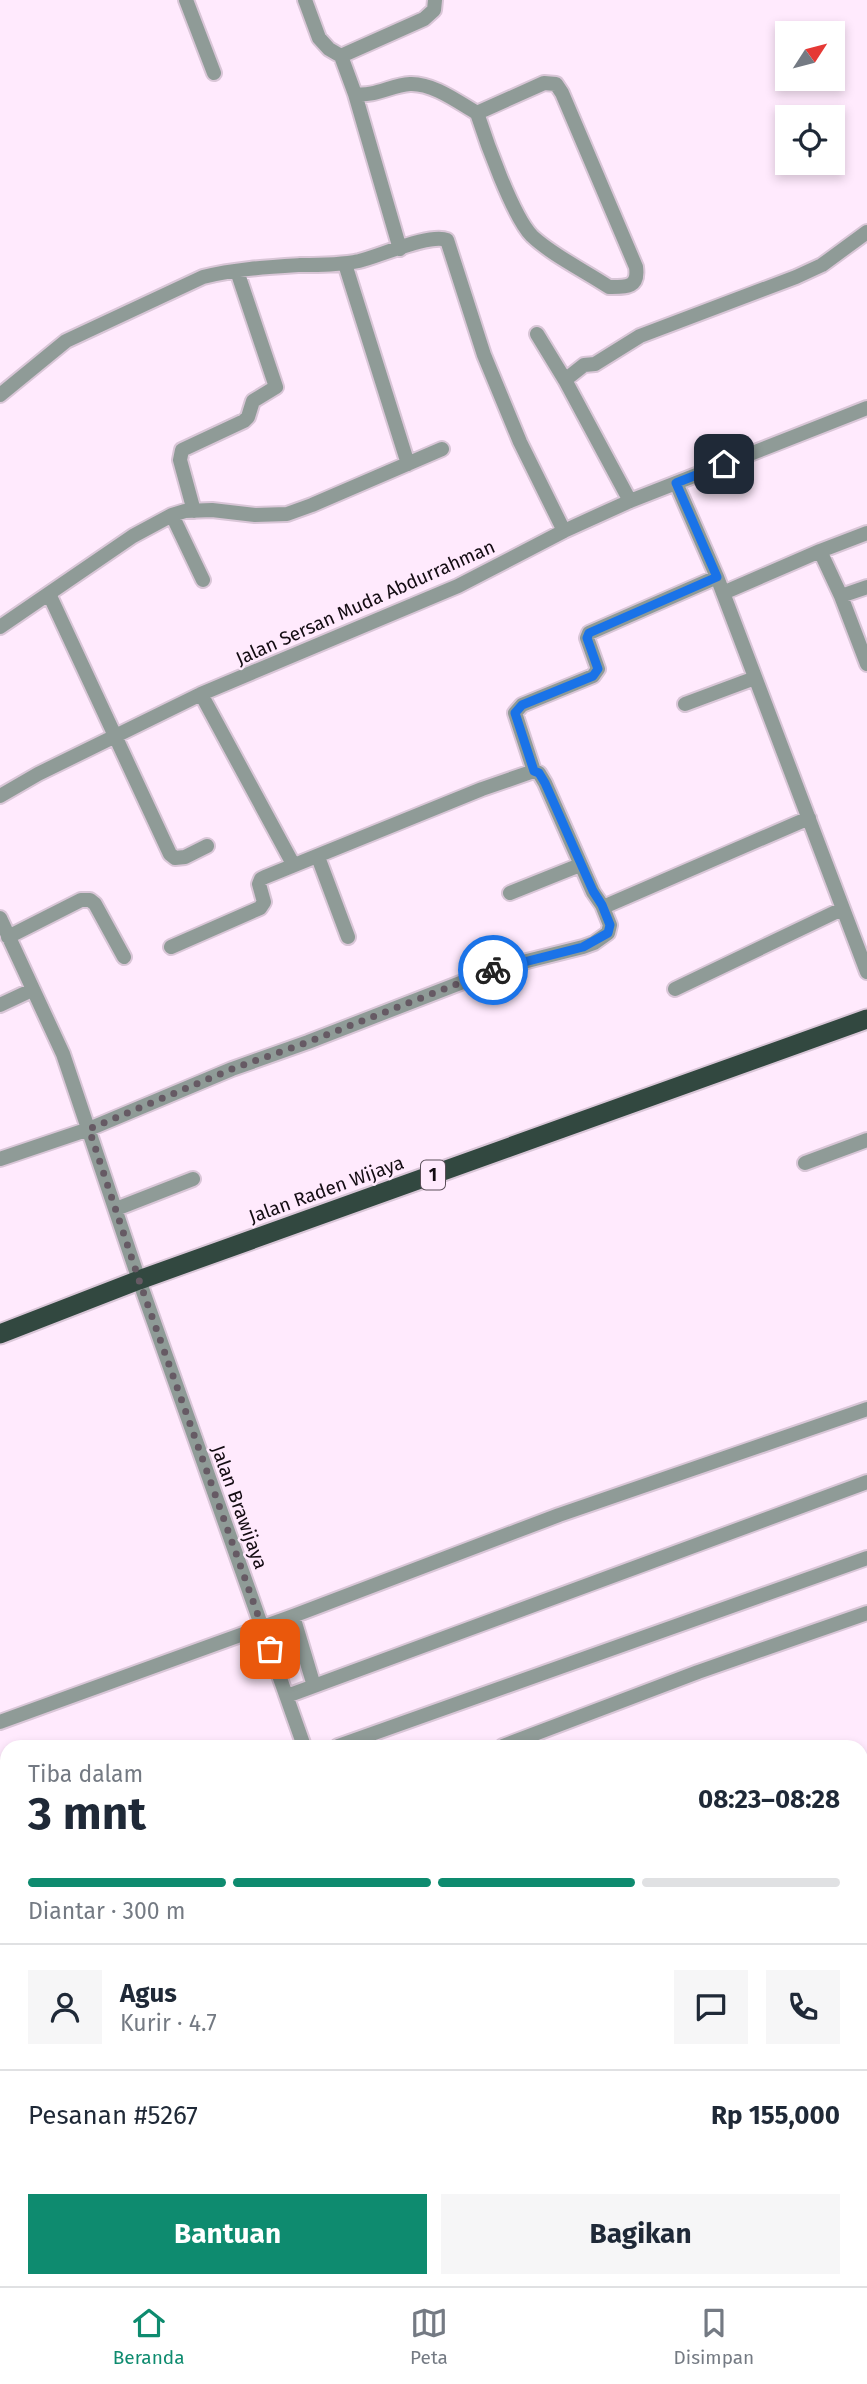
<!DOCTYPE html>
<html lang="id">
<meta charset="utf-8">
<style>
body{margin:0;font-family:"Fira Sans",sans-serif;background:#f6f6f7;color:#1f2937;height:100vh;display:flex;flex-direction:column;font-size:26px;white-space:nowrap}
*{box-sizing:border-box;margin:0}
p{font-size:23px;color:#747a83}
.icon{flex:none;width:38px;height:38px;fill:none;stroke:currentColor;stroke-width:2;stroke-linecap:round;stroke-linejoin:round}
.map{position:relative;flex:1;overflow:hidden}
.side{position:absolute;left:0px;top:1740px;width:868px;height:548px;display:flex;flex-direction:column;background:#fff;border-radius:21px 21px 0 0;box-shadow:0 4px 10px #0003}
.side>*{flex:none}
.needle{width:46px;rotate:54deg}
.fabs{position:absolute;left:775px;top:21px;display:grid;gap:14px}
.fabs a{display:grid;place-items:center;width:70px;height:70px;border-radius:0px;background:#fff;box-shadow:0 4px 10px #0003;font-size:35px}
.pin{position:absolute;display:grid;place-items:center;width:60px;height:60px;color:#fff;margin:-30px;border-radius:14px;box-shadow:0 4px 10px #0006}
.courier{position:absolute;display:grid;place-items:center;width:70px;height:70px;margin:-35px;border:5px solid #1a73e8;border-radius:50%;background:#fff;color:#222;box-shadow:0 2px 9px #0007}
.head em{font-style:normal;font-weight:700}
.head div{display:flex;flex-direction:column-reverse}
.head{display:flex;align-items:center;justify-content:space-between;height:119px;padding:0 28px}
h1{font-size:46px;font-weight:700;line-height:52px}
.bar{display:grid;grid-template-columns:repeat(4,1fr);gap:10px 7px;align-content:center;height:84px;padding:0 28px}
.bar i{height:9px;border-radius:5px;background:#e0e1e3}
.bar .selected{background:#0e8b6f}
.bar p{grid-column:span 4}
.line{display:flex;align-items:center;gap:18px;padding:0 28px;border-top:2px solid #e0e1e3}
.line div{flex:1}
.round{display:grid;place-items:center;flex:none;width:74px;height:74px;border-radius:0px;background:#f6f6f7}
.primary-button{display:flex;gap:14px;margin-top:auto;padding:14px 28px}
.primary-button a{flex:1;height:80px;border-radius:0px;background:#0e8b6f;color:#fff;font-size:28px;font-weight:700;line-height:80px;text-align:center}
.primary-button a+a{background:#f6f6f7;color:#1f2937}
.dock{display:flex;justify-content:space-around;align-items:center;height:98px;border-top:2px solid #e0e1e3;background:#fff;font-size:19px;color:#747a83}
.dock a{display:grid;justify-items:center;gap:4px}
.dock .selected{color:#0e8b6f}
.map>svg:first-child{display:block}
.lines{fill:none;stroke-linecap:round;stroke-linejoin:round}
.minor-casing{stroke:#d9c6d7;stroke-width:18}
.trunk-casing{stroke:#d9c6d7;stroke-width:23}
.minor{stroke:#8f9b97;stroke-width:14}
.trunk{stroke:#324840;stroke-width:19}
.done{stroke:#665a64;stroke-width:7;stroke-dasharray:0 12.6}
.route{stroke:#1a73e8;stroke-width:9}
.labels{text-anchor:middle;stroke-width:5;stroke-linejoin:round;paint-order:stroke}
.shield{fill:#ffeafd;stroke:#5a4f58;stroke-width:2}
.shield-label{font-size:18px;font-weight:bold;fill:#130c12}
.street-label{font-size:19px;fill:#130c12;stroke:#ffeafd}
</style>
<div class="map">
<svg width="867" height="2286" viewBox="0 0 867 2286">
<rect width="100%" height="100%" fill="#ffeafd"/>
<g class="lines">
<defs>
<path id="minor" d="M186 0 214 73
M305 0 319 38 329 49 341 56
M341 56 355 94C375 97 391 85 410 84 433 83 458 102 477 113 486 141 513 217 532 236 552 255 585 271 609 287 626 287 639 288 636 267L562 93 556 84 544 83 477 113
M341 56 424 19 434 10 435 0
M355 94 400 249
M345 264 408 464
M537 334 565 380 630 501
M565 380 584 365 595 364 640 336 796 277 822 265 867 232
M0 395 66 341 203 277C234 269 268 267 300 265 320 265 340 265 359 261 380 256 430 233 447 240L484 355 520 442 564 531
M676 483 717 577 867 972
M194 511 180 460 182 450 244 421 248 417 253 401 276 387 237 271
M172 515 203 580
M820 551 867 533
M717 577 589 633 587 638 598 669 593 676 522 705 515 713 534 771 539 773 545 783 593 892 602 905H608L809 818
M867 587 841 596 867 664
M723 593 820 551 841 596
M49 594 170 854 175 858 185 857 207 846
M0 627 133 536 172 515 185 511 212 510 255 515 287 514 312 505 442 449
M201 694 293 864
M685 704 755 678
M0 796 38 774 201 694 458 586 564 531 630 501 867 408
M318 857 348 937
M510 893 580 865
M0 918 63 1054 139 1280 304 1746
M8 937 81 900H90L95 904 124 957
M171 947 260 908 264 902 259 884 261 879 265 877 482 789 534 771
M675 989 842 909
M0 1005 32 990
M0 1159 89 1129 232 1069 308 1042 499 968 583 947 594 943 608 933 610 925 602 905
M805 1163 867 1140
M116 1209 193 1179
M293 1616 314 1686
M287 1696 867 1482
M0 1722 293 1616 559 1515 867 1409
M338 1746 867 1558
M503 1746 698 1672 867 1613
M0 1913 7 1915
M861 1948 867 1946
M0 2005 7 2007
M861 2061 867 2059
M861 2130 867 2145
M0 2152 7 2163
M0 2253 7 2250
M861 2264 867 2260
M60 2280 63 2286
M171 2280 173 2286
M562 2280 564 2286
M633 2280 636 2286
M750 2280 752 2286
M212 2286 227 2280
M428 2286 443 2280
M817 2286 829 2280"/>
<path id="trunk" d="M0 1334 139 1280 867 1019"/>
</defs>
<use href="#minor" class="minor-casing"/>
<use href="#trunk" class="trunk-casing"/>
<use href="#minor" class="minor"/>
<use href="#trunk" class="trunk"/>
</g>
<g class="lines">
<path class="done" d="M270 1649 139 1280 89 1129 232 1069 308 1042 493 970"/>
<path class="route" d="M493 970 583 947 608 933 610 925 602 905 593 891 545 783 539 773 534 771 515 713 522 705 593 676 598 669 587 638 589 633 717 577 676 483 724 464"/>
</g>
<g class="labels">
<rect class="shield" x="421" y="1160.5" width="24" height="29" rx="5"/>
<g class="shield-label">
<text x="433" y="1181">1</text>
</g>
<g class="street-label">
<text transform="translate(365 602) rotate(-24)" y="7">Jalan Sersan Muda Abdurrahman</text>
<text transform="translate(326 1189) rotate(-20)" y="7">Jalan Raden Wijaya</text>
<text transform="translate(240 1507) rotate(70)" y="7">Jalan Brawijaya</text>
</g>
</g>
</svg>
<div class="fabs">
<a><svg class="needle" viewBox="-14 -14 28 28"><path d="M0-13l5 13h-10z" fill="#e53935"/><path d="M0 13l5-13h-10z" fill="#747a83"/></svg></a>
<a><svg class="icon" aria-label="locate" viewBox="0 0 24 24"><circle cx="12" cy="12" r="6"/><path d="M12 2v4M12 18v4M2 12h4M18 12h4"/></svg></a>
</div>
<div class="pin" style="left:270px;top:1649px;background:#ea580c"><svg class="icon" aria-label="bag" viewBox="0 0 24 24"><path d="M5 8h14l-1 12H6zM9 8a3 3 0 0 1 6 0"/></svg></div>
<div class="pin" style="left:724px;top:464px;background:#1f2937"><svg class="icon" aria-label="home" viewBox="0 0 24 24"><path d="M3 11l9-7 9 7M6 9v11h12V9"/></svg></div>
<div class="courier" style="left:493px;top:970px"><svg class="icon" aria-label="bike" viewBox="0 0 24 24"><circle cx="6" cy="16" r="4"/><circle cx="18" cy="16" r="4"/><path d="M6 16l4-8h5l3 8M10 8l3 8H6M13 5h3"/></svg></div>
<section class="side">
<div class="head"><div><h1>3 mnt</h1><p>Tiba dalam</p></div><em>08:23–08:28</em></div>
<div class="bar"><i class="selected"></i><i class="selected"></i><i class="selected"></i><i></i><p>Diantar · 300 m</p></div>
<div class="line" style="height:126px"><a class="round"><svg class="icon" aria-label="person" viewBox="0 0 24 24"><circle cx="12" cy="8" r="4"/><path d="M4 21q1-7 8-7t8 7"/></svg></a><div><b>Agus</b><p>Kurir · 4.7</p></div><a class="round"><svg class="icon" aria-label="chat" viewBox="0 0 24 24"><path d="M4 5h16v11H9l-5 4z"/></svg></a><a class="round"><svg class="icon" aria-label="phone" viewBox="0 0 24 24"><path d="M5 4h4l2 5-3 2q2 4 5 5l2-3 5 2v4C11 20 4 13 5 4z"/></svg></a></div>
<div class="line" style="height:91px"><div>Pesanan #5267</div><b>Rp 155,000</b></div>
<div class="primary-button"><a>Bantuan</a><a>Bagikan</a></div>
</section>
</div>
<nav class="dock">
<a class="selected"><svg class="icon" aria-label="home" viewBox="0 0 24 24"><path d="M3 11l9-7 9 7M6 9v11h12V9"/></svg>Beranda</a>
<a><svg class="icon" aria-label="map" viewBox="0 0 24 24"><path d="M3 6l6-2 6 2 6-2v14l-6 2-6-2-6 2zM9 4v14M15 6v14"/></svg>Peta</a>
<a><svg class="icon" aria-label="saved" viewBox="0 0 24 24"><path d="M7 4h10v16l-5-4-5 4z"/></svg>Disimpan</a>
</nav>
